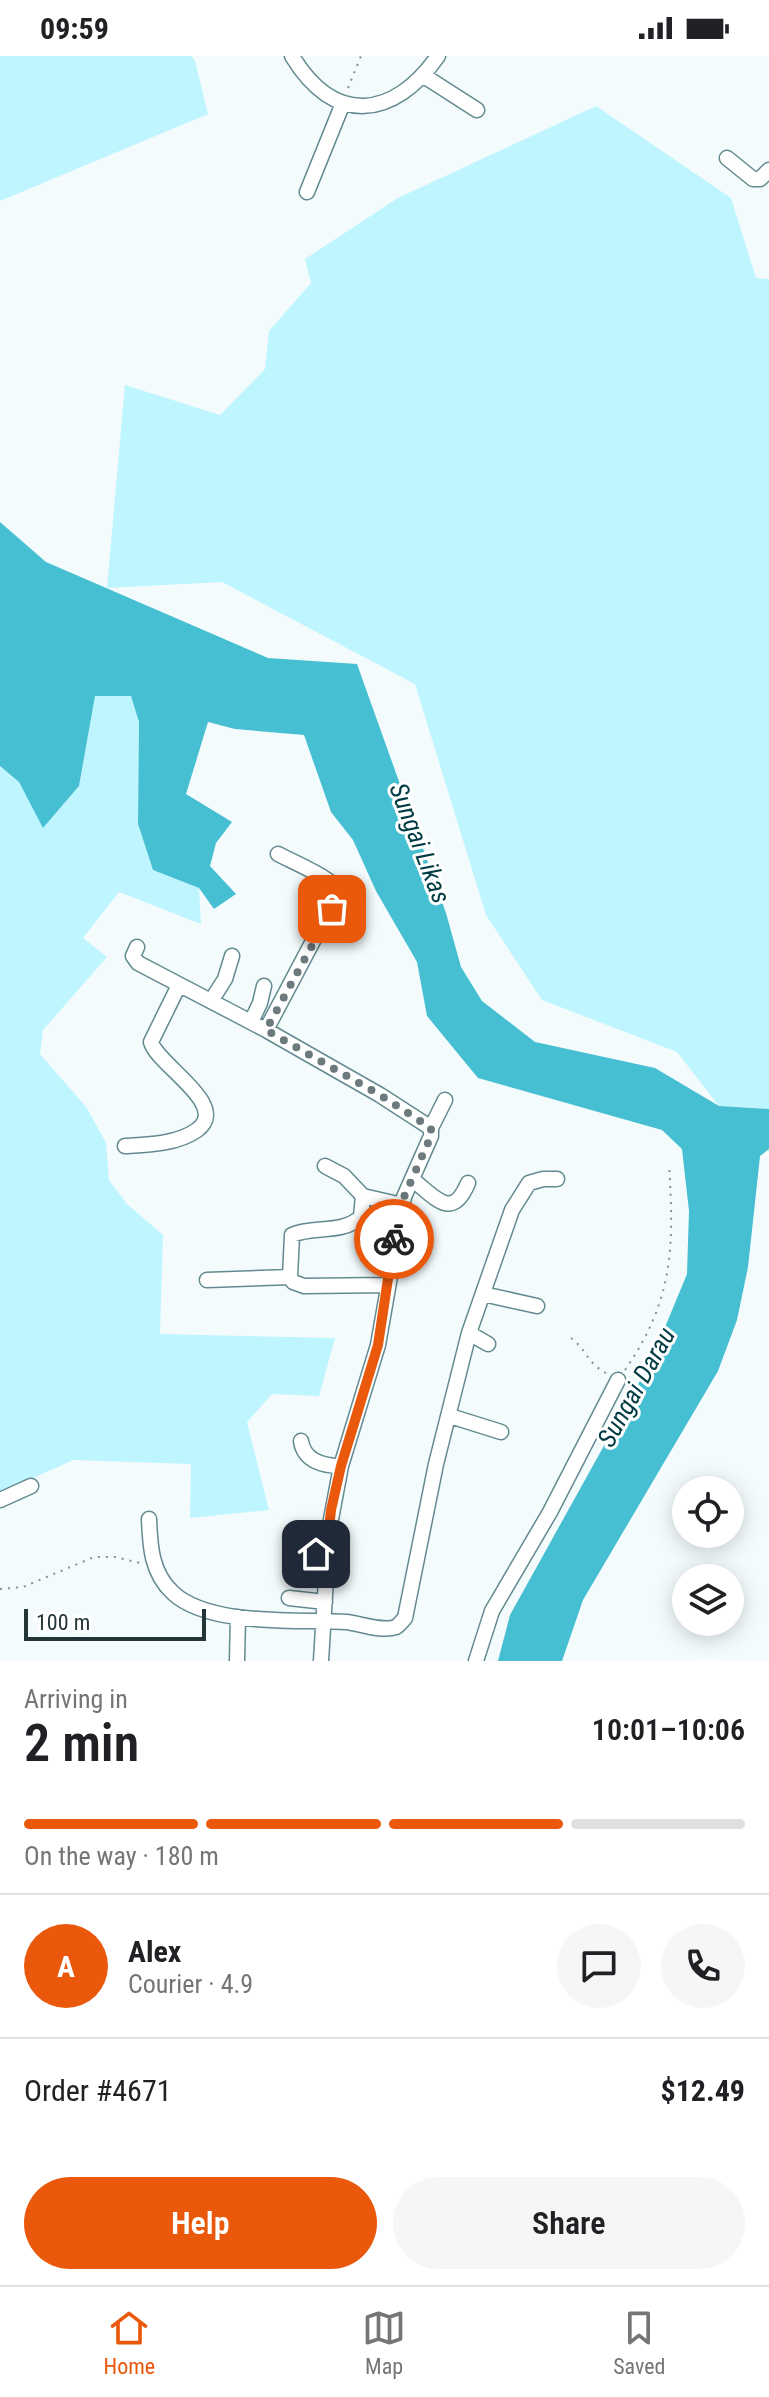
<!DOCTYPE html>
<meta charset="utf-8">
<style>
body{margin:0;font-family:"Roboto Condensed",sans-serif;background:#f6f6f6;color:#202124;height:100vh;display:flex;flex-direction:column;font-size:30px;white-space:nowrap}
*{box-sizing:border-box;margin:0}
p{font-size:26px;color:#757577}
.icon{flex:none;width:44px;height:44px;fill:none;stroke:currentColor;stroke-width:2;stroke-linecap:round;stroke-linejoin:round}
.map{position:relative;height:1605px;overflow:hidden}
.panel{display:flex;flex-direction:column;background:#fff;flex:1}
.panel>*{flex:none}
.tools{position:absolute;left:672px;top:1420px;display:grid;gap:16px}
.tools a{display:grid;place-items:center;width:72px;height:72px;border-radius:50%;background:#fff;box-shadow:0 4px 20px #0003;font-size:40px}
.scale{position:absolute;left:24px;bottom:20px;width:182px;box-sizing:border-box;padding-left:8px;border:4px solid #243538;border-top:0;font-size:22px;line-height:28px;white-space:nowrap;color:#243538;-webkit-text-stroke:6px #fff;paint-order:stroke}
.pin{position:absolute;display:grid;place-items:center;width:68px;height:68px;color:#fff;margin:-34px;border-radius:16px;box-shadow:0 4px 12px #0006}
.courier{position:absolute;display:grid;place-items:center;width:80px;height:80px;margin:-40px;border:6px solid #ea580c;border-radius:50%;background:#fff;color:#222;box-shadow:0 2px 10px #0007}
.headline em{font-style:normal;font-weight:600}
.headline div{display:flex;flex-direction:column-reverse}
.headline{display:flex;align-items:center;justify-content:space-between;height:136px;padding:0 24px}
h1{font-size:52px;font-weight:600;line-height:60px}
.bar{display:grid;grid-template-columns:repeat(4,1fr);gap:12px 8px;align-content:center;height:96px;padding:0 24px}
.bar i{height:10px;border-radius:6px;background:#e0e0e0}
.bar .selected{background:#ea580c}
.bar p{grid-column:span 4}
.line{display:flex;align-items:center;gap:20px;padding:0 24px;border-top:2px solid #e0e0e0}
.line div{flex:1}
.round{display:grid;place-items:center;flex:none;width:84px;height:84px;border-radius:42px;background:#f6f6f6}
.cta{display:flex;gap:16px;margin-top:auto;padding:16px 24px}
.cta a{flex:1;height:92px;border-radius:48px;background:#ea580c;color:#fff;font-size:32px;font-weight:600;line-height:92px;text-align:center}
.cta a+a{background:#f6f6f6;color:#202124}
.status{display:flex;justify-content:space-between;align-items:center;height:56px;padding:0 40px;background:#fff;direction:ltr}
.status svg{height:22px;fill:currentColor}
.menu{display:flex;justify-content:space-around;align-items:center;height:112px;border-top:2px solid #e0e0e0;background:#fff;font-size:22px;color:#757577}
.menu a{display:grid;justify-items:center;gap:4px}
.menu .selected{color:#ea580c}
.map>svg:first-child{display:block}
.green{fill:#bff5ff}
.water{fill:#46bfd2}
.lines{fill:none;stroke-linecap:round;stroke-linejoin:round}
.minor-casing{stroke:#648a91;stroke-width:17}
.path{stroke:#849194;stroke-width:2;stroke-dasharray:2 6;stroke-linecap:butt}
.minor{stroke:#fff;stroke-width:14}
.done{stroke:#6c7a7d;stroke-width:8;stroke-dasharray:0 14.4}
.route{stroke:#ea580c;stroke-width:10}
.labels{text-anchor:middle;stroke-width:6;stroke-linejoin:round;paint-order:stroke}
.water-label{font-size:26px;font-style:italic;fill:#003b43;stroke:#fff}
</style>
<div class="status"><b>09:59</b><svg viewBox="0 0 49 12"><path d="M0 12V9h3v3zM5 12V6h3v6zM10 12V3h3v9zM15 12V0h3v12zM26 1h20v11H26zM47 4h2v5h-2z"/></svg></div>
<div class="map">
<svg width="769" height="1605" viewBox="0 0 769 1605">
<rect width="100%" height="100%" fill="#f3fbfd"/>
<path class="green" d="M0 0H191L195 5 208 58 0 145Z
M596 50 731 142 756 222 769 223V1053L719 1050 677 996 542 944 486 859 415 628 222 526 107 532 125 329 220 359 265 313 269 275 311 227 305 203 398 142Z
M95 640H131L139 666 138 768 153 814 199 832 201 868 119 836 83 882 107 901 43 974 40 998 87 1052 106 1087 109 1124 127 1148 163 1179 160 1278 335 1282 319 1340 272 1338 247 1366 269 1454 190 1462 191 1408 73 1404 0 1437V710L19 726 44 771 79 730Z"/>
<path class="water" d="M0 466 46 506 268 602 357 608 446 857 461 911 482 945 535 986 655 1012 719 1050 769 1053V1093L760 1100 748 1211 737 1264 718 1315 583 1544 562 1605H498L510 1559 651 1305 687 1218 689 1155 682 1093 662 1074 478 1022 427 960 417 906 376 835 353 784 331 756 304 679 235 673 208 666 186 738 232 766 216 787 210 810 236 838 214 853 199 832 153 814 138 768 139 666 131 640H95L79 730 43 772 19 726 0 710Z"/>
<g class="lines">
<defs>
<path id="minor" d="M292 0C334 70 394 63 438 0
M424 20 477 54
M727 102 753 123H760L769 114
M307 136 343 47
M137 891 133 900 138 907 266 974 380 1039 431 1072V1080L404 1141 378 1289 341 1410 329 1474 321 1605
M211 945 225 923 232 900
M251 966 260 947 264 930
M266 974 322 868 342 839C335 823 295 807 278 798
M431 1072 445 1044
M125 1090C147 1089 178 1088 197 1074 231 1049 157 1009 151 986L179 929
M325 1110 344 1120 363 1140 402 1149
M413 1124C436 1142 452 1165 468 1127
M290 1221 292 1179C314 1169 341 1179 361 1161L363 1140
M207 1224 290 1221 293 1226 304 1230 387 1229
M483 1238 537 1250
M469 1277 488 1288
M450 1360 501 1376
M301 1385C304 1405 323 1410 341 1410
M0 1444 31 1430
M149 1463C150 1489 151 1517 173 1537 210 1571 299 1563 347 1566 361 1568 382 1576 396 1571 399 1569 402 1565 405 1562L436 1408 469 1277 512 1154 529 1127 543 1123H557
M305 1498 326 1500
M289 1542 325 1546
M237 1605 238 1561
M476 1605 492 1555 550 1456 618 1324"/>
</defs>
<use href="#minor" class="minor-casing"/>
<path class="path" d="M348 32 361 0
M571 1282C586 1293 588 1308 606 1317
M625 1314C674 1243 674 1191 669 1108
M0 1533 23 1531 94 1501H115L140 1507"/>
<use href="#minor" class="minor"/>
</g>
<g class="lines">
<path class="done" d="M332 853 266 974 380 1039 431 1072V1080L404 1141 394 1183"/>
<path class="route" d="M316 1498 326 1500 331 1454 341 1410 378 1289 394 1183"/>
</g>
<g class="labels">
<g class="water-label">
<text transform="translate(420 787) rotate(69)" y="9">Sungai Likas</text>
<text transform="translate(636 1331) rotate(-61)" y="9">Sungai Darau</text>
</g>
</g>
</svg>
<div class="tools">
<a><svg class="icon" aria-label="locate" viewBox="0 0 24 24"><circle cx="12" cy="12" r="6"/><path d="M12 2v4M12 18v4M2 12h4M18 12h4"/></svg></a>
<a><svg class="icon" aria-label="layers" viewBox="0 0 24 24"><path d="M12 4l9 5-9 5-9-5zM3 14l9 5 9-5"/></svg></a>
</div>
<div class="scale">100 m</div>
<div class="pin" style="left:332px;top:853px;background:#ea580c"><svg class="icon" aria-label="bag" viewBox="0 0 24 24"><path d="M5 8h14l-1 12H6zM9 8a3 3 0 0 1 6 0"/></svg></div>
<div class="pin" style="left:316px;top:1498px;background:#1f2937"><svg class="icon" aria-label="home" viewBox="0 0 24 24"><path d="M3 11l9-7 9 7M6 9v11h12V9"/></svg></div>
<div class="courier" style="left:394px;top:1183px"><svg class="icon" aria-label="bike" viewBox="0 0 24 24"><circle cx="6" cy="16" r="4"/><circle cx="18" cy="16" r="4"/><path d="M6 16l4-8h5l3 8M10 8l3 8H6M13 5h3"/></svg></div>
</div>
<section class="panel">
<div class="headline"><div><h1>2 min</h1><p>Arriving in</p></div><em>10:01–10:06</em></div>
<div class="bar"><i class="selected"></i><i class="selected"></i><i class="selected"></i><i></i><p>On the way · 180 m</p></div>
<div class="line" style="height:144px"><b class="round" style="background:#ea580c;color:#fff">A</b><div><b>Alex</b><p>Courier · 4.9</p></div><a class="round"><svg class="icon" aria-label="chat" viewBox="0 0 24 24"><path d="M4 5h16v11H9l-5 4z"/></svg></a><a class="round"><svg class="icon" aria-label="phone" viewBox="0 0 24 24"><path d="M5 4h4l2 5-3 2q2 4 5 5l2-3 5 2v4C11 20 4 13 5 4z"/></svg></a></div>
<div class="line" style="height:104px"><div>Order #4671</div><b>$12.49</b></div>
<div class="cta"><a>Help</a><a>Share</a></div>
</section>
<nav class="menu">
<a class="selected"><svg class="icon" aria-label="home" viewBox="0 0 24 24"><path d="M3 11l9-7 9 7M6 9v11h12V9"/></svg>Home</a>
<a><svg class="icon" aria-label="map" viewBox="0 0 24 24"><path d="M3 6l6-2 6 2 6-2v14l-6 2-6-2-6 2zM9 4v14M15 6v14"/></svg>Map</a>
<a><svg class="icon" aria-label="saved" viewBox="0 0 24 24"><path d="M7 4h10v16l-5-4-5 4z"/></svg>Saved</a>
</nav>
